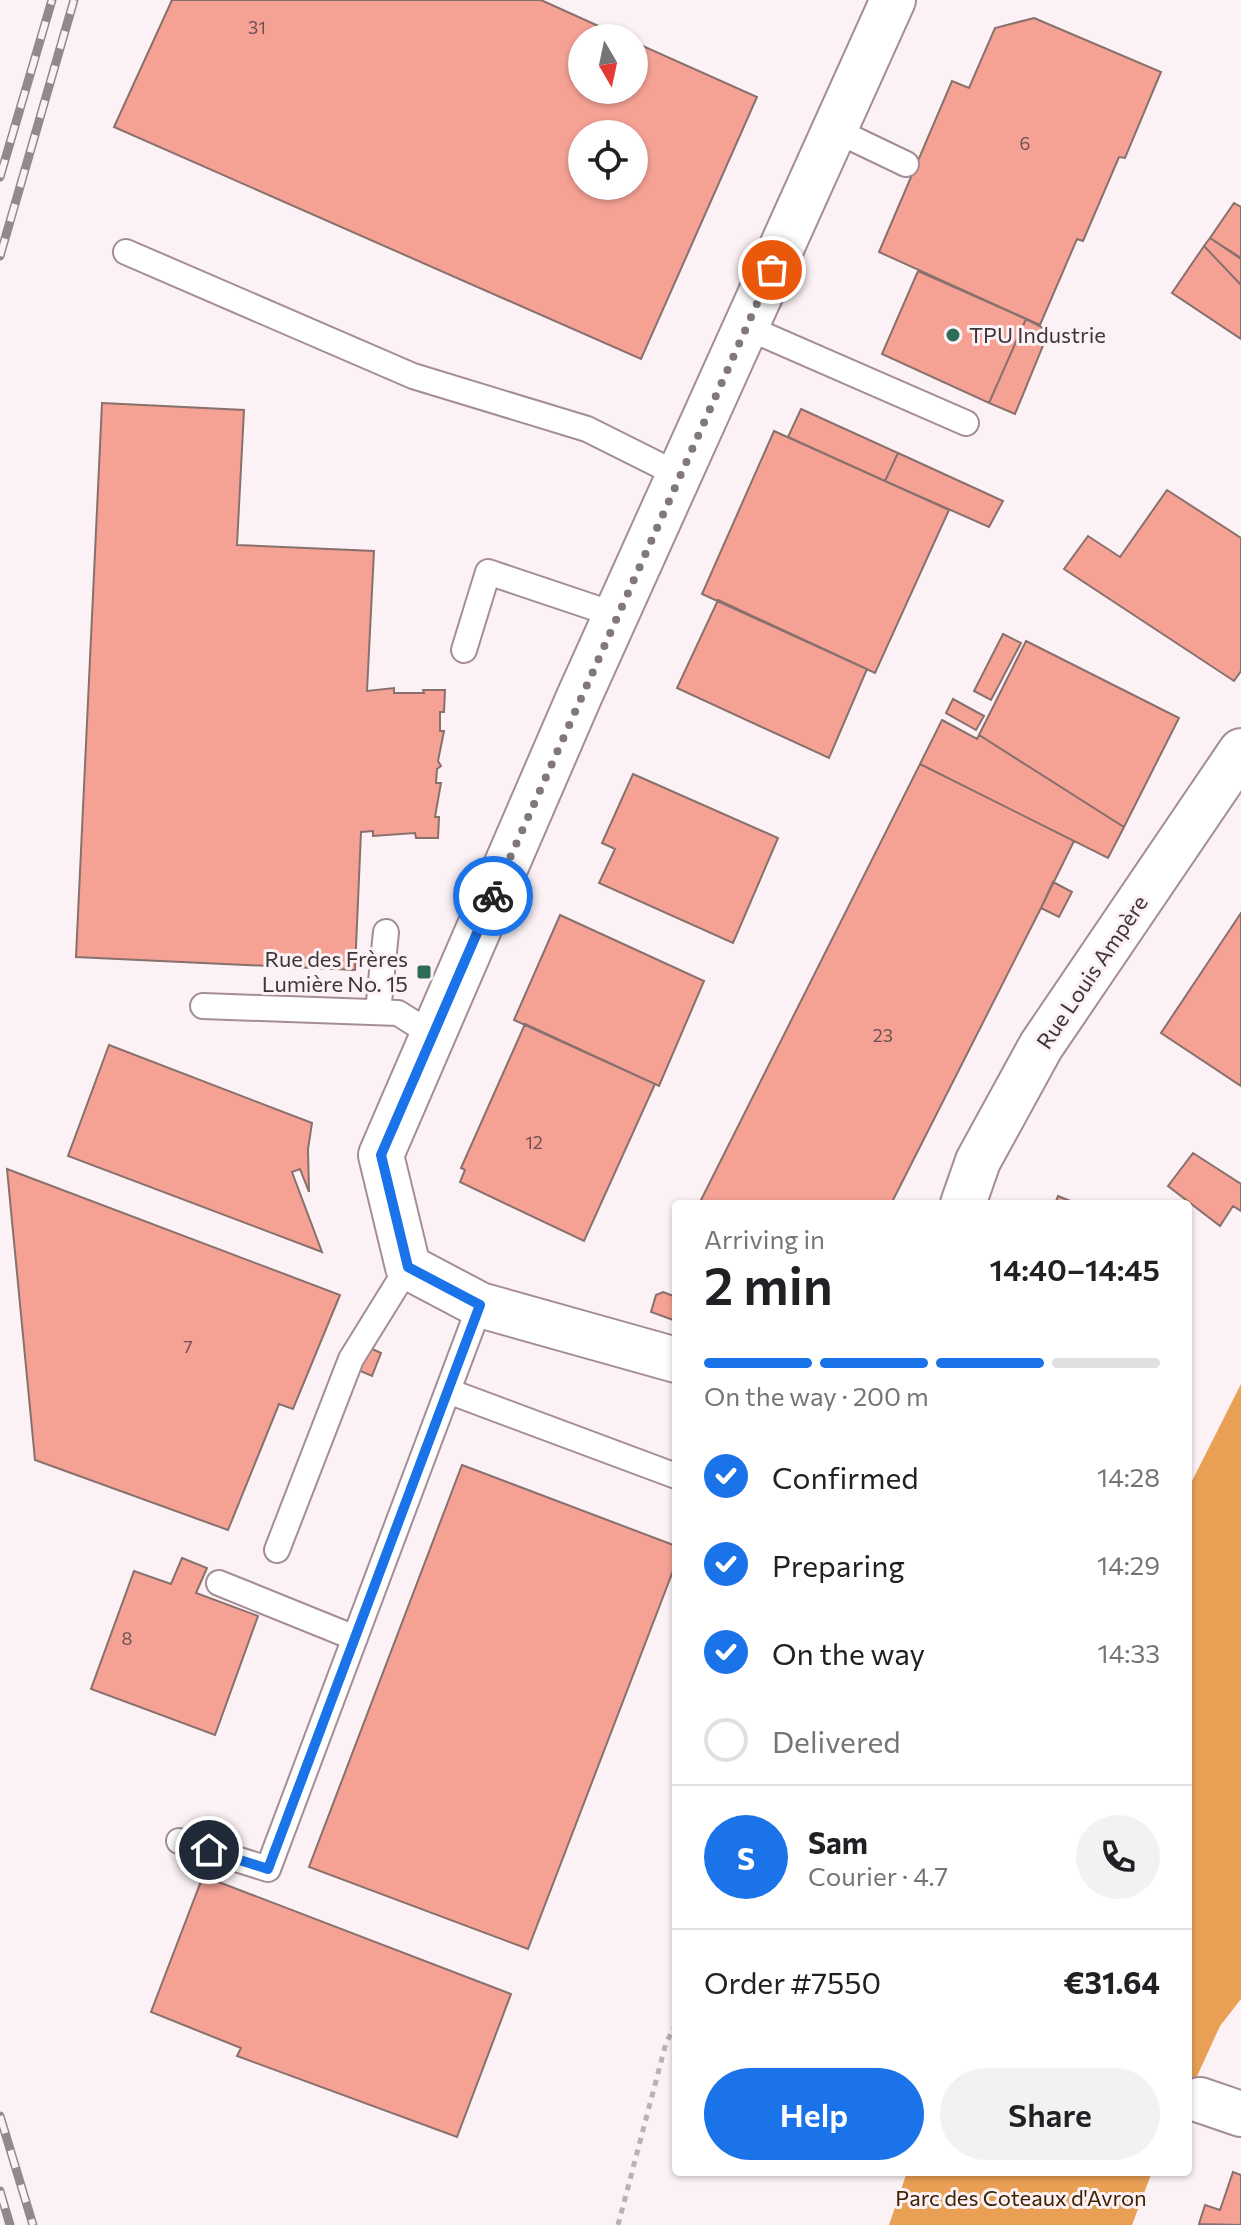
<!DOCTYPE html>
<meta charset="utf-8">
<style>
body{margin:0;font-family:Commissioner,sans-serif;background:#f2f2f2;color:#202124;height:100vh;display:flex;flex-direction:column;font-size:30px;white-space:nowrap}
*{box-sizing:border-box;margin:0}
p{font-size:26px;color:#757577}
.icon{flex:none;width:44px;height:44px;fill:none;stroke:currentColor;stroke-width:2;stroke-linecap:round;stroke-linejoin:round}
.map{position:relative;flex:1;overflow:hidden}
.details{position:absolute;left:672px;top:1200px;width:520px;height:976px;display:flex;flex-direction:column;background:#fff;border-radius:8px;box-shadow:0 2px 6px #0004}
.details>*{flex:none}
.needle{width:52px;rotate:171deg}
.tools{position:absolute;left:568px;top:24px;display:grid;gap:16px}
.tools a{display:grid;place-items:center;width:80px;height:80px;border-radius:50%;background:#fff;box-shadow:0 2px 6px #0004;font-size:40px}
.pin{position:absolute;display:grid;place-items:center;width:68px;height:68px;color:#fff;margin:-34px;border:4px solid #fff;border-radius:50%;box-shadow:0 2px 8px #0007}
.courier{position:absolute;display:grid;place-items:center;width:80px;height:80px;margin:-40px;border:6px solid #1a73e8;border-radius:50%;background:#fff;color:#222;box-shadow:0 2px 10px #0007}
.summary em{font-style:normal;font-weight:600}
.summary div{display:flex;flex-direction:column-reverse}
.summary{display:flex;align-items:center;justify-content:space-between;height:136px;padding:0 32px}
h1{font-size:52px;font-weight:600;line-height:60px}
.bar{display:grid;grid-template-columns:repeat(4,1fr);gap:12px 8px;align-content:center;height:96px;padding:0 32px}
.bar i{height:10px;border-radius:6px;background:#e0e0e0}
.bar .on{background:#1a73e8}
.bar p{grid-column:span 4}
.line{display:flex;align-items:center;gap:20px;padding:0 32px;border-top:2px solid #e0e0e0}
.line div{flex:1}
.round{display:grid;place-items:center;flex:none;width:84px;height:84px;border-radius:42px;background:#f2f2f2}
ol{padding:0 32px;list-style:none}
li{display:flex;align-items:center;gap:24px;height:88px}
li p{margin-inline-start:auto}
li .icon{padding:8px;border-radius:50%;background:#1a73e8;color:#fff;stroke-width:4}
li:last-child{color:#757577}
li i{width:44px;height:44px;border:4px solid #e0e0e0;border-radius:50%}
.cta{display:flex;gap:16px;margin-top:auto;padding:16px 32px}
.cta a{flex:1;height:92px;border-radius:48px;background:#1a73e8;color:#fff;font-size:32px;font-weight:600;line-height:92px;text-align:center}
.cta a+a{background:#f2f2f2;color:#202124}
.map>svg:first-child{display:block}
.forest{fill:#e99f54}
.building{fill:#f5a295;stroke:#88706d;stroke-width:2;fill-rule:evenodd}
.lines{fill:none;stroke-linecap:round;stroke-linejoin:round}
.service-casing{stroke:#a48d95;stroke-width:28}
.minor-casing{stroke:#a48d95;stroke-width:48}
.path{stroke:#bbb1b4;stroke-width:5;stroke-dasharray:6 6;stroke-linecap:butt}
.service{stroke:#fff;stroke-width:24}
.minor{stroke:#fff;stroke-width:44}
.rail-casing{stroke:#93898c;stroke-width:9}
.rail{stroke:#fcf2f5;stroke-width:6;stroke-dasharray:18;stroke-linecap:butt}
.done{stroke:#82787b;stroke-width:8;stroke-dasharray:0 14.4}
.route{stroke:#1a73e8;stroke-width:10}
.poi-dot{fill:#2f6c57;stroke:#fcf2f5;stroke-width:3}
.labels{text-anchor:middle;stroke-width:6;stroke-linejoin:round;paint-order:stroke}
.number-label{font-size:18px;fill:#6d5150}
.poi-label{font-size:22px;fill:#403639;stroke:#fcf2f5;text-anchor:start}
.street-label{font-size:22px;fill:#403639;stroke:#fcf2f5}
.park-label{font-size:22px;fill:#3f2202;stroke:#fcf2f5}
</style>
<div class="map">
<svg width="1241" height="2225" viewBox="0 0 1241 2225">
<rect width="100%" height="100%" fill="#fcf2f5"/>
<path class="forest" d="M1241 1384V1999L1220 2026 1188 2096V1489Z
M907 2172H1152L1132 2225H889Z"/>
<path class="building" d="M172 0H541L625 38H582V90H634V42L757 97 641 359 114 127ZM582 134H634V186H582Z
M1034 18 1161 72 1125 158 1119 157 1083 241 1077 239 1040 325 879 252 952 81 969 88 995 28Z
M1234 203 1241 207V258L1210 238Z
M1210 238 1241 259V285L1204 246Z
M1204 246 1241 285V339L1172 293Z
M918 271 1026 319 989 403 882 354Z
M1026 319 1049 331 1015 414 989 403Z
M102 403 244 410 237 545 374 551 367 691 394 688V693H424L423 690H445L444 712H440V731H444L438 761 441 766 437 769 436 783H441L435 817H439L438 838H416L415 833 373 836V831L361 832 355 970 76 957Z
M801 409 898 453 885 481 788 437Z
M774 431 949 510 875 673 702 594Z
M898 453 1003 501 989 527 885 481Z
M1167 490 1241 538V671L1234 681 1064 569 1088 536 1120 557Z
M718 600 867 669 829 758 677 688Z
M1003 634 1021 643 991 700 974 691Z
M1026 641 1179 718 1124 827 979 735Z
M953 699 984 716 976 730 946 713Z
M942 720 977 739 979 735 1124 827 1108 858 920 764Z
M920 764 1074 841 1041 908 891 1204H699Z
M633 774 778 838 733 943 599 883 615 849 602 843Z
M1053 882 1072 892 1059 917 1041 908Z
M1241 913V1086L1161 1033Z
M560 915 704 981 659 1086 514 1020Z
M525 1024 655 1084 584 1241 460 1182 465 1170 461 1168Z
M109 1045 312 1123 308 1149 309 1192 300 1169 292 1172 322 1252 68 1156Z
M1193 1153 1241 1184V1211L1233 1206 1220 1226 1168 1186Z
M7 1169 340 1295 293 1409 279 1404 228 1530 35 1460Z
M1058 1196 1078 1204H1055Z
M663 1292 676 1297V1321L651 1312 656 1295Z
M368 1347 381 1353 372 1376 358 1370Z
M462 1465 676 1546V1563L528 1949 309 1867Z
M182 1558 207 1568 196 1593 258 1616 215 1735 91 1689 134 1571 171 1584Z
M203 1876 511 1994 457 2137 237 2056 241 2048 151 2012Z
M1233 2172 1241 2175V2225L1199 2224 1205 2205 1220 2210Z"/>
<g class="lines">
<defs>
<path id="service" d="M835 130 906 164
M126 252 413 376 587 429 679 475
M746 327 966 423
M464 650 488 572 616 615
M203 1006 398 1013 433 1035
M378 1012 386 932
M448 1391 676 1476
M277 1550 351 1359 408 1267
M219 1583 355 1638
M179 1841 268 1869 480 1305"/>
<path id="minor" d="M963 1204 978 1161 1041 1046 1241 751
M676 1360 480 1305 408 1267 381 1155 579 697 893 0
M1200 2100 1241 2114"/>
</defs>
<use href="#service" class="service-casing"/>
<use href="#minor" class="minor-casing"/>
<path class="path" d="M618 2225 666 2043 676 2024"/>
<use href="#service" class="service"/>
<use href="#minor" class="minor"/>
<defs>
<path id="rail" d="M0 177 52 0
M0 256 74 0
M0 2116 33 2225
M0 2191 10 2225"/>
</defs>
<use href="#rail" class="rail-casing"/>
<use href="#rail" class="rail"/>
</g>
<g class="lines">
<path class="done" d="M493 896 772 270"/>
<path class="route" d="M209 1850 268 1869 480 1305 408 1267 381 1155 493 896"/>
</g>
<g class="poi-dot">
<circle cx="953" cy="335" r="8"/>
<rect x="416" y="964" width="16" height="16" rx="4"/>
</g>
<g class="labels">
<g class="number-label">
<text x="257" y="34">31</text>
<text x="1025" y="150">6</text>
<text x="883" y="1042">23</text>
<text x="534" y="1149">12</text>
<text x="188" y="1353">7</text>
<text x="127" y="1645">8</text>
</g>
<g class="poi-label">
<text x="969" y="343">TPU Industrie</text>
<text x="408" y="967" text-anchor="end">Rue des Frères<tspan x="408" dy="25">Lumière No. 15</tspan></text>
</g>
<g class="street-label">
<text transform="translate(1092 972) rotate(-56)" y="8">Rue Louis Ampère</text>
</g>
<g class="park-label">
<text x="1021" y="2206">Parc des Coteaux d'Avron</text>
</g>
</g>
</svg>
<div class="tools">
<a><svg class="needle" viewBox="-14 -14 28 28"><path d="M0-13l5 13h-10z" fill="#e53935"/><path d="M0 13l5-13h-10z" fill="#757577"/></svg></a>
<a><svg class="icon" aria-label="locate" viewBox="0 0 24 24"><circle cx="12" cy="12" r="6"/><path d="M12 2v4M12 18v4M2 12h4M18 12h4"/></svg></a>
</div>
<div class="pin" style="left:772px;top:270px;background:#ea580c"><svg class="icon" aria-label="bag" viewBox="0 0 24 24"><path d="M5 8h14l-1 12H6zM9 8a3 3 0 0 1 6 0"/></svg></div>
<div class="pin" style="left:209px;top:1850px;background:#1f2937"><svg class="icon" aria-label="home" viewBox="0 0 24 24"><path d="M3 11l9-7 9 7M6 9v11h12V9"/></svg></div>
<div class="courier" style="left:493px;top:896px"><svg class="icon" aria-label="bike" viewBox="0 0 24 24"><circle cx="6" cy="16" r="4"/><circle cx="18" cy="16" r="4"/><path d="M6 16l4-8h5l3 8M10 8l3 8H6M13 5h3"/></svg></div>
<section class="details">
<div class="summary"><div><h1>2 min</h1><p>Arriving in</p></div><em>14:40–14:45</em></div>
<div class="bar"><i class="on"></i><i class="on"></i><i class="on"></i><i></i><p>On the way · 200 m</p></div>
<ol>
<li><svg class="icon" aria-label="check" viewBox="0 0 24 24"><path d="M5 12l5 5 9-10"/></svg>Confirmed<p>14:28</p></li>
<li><svg class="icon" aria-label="check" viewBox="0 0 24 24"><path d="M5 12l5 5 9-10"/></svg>Preparing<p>14:29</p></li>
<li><svg class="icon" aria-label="check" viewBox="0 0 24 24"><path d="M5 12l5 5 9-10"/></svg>On the way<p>14:33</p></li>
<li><i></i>Delivered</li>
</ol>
<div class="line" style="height:144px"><b class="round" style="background:#1a73e8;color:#fff">S</b><div><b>Sam</b><p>Courier · 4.7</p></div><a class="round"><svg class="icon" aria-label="phone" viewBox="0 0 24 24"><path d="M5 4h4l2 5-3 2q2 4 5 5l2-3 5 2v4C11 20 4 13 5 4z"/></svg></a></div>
<div class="line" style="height:104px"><div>Order #7550</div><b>€31.64</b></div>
<div class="cta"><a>Help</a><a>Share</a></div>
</section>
</div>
